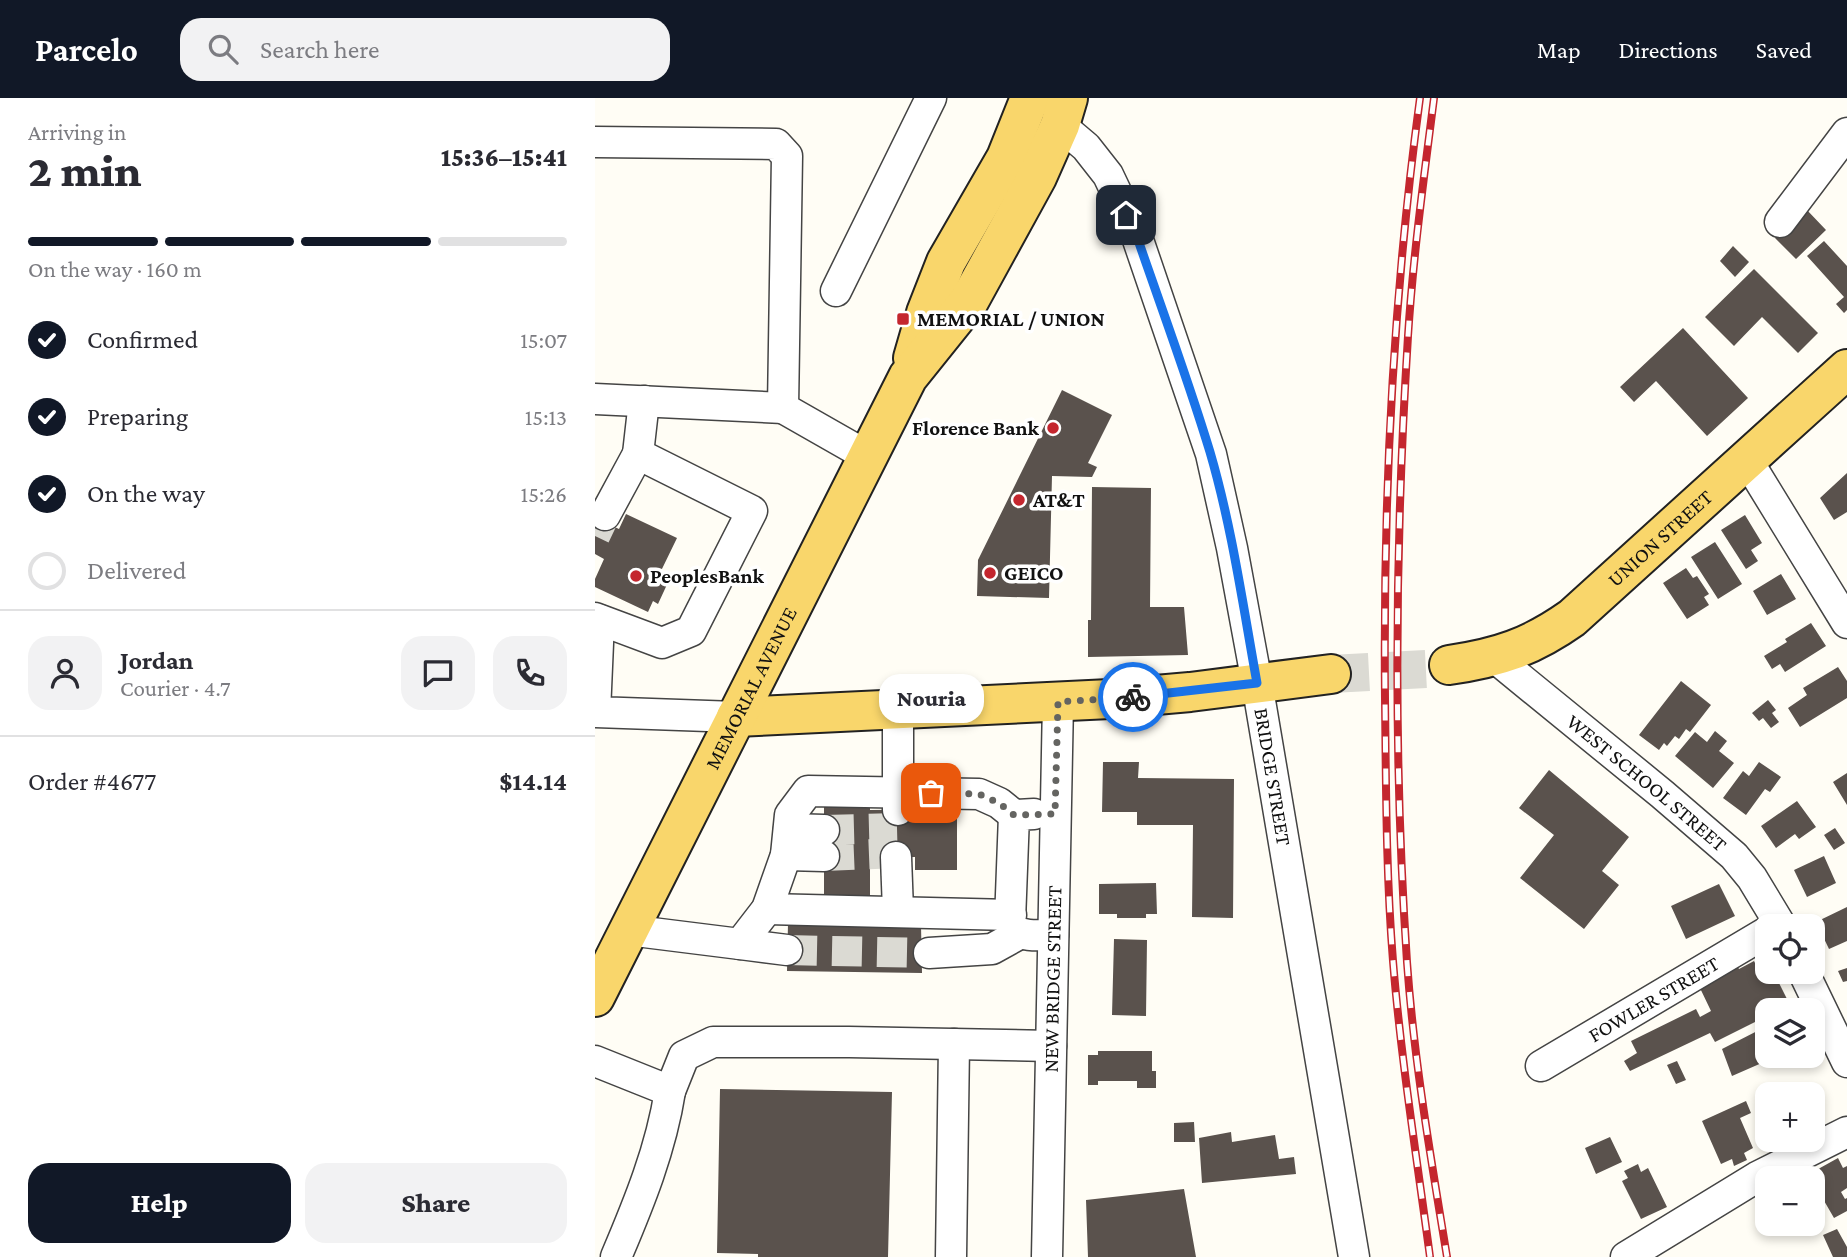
<!DOCTYPE html>
<meta charset="utf-8">
<style>
body{margin:0;font-family:"Crimson Pro",serif;background:#f2f2f3;color:#2b2b33;height:100vh;display:flex;flex-direction:column;font-size:26px;white-space:nowrap}
*{box-sizing:border-box;margin:0}
p{font-size:23px;color:#7c7c81}
.icon{flex:none;width:38px;height:38px;fill:none;stroke:currentColor;stroke-width:2;stroke-linecap:round;stroke-linejoin:round}
.map{position:relative;flex:1;overflow:hidden}
.drawer{display:flex;flex-direction:column;background:#fff;width:595px}
.drawer>*{flex:none}
.controls{position:absolute;left:1160px;top:816px;display:grid;gap:14px}
.controls a{display:grid;place-items:center;width:70px;height:70px;border-radius:14px;background:#fff;box-shadow:0 4px 10px #0003;font-size:35px}
.pin{position:absolute;display:grid;place-items:center;width:60px;height:60px;color:#fff;margin:-30px;border-radius:14px;box-shadow:0 4px 10px #0006}
.courier{position:absolute;display:grid;place-items:center;width:70px;height:70px;margin:-35px;border:5px solid #1a73e8;border-radius:50%;background:#fff;color:#222;box-shadow:0 2px 9px #0007}
.bubble{position:absolute;height:49px;border-radius:21px;background:#fff;box-shadow:0 4px 10px #0003;font-size:23px;font-weight:800;line-height:49px;text-align:center}
.head em{font-style:normal;font-weight:800}
.head div{display:flex;flex-direction:column-reverse}
.head{display:flex;align-items:center;justify-content:space-between;height:119px;padding:0 28px}
h1{font-size:46px;font-weight:800;line-height:52px}
.bar{display:grid;grid-template-columns:repeat(4,1fr);gap:10px 7px;align-content:center;height:84px;padding:0 28px}
.bar i{height:9px;border-radius:5px;background:#e1e1e2}
.bar .selected{background:#111827}
.bar p{grid-column:span 4}
.line{display:flex;align-items:center;gap:18px;padding:0 28px;border-top:2px solid #e1e1e2}
.line div{flex:1}
.round{display:grid;place-items:center;flex:none;width:74px;height:74px;border-radius:21px;background:#f2f2f3}
ol{padding:0 28px;list-style:none}
li{display:flex;align-items:center;gap:21px;height:77px}
li p{margin-inline-start:auto}
li .icon{padding:7px;border-radius:50%;background:#111827;color:#fff;stroke-width:4}
li:last-child{color:#7c7c81}
li i{width:38px;height:38px;border:4px solid #e1e1e2;border-radius:50%}
.action{display:flex;gap:14px;margin-top:auto;padding:14px 28px}
.action a{flex:1;height:80px;border-radius:21px;background:#111827;color:#fff;font-size:28px;font-weight:800;line-height:80px;text-align:center}
.action a+a{background:#f2f2f3;color:#2b2b33}
header{display:flex;align-items:center;gap:42px;box-sizing:border-box;height:98px;padding:0 35px;background:#111827;color:#fff}
header strong{font-size:33px}
nav{display:flex;gap:38px;margin-inline-start:auto;font-size:24px}
.search{width:490px;height:63px;background:#f2f2f3;display:flex;align-items:center;gap:18px;box-sizing:border-box;padding:0 24px;border-radius:21px;color:#7c7c81;font-size:26px}
main{display:flex;flex:1;min-height:0}
.map>svg:first-child{display:block}
.building{fill:#5a524d}
.lines{fill:none;stroke-linecap:round;stroke-linejoin:round}
.minor-tunnel{stroke:#dbdad3;stroke-width:30;stroke-dasharray:30 15;stroke-linecap:butt}
.major-tunnel{stroke:#dbdad3;stroke-width:38;stroke-dasharray:38 19;stroke-linecap:butt}
.minor-casing{stroke:#444;stroke-width:33}
.major-casing{stroke:#222;stroke-width:42}
.minor{stroke:#fff;stroke-width:30}
.major{stroke:#f9d66b;stroke-width:38}
.rail-casing{stroke:#c4262e;stroke-width:8}
.rail{stroke:#fff;stroke-width:5;stroke-dasharray:16;stroke-linecap:butt}
.done{stroke:#646461;stroke-width:7;stroke-dasharray:0 12.6}
.route{stroke:#1a73e8;stroke-width:9}
.poi-dot{fill:#c4262e;stroke:#fff;stroke-width:2.5}
.labels{text-anchor:middle;stroke-width:7;stroke-linejoin:round;paint-order:stroke}
.poi-label{font-size:21px;font-weight:bold;fill:#111;stroke:#fff;text-anchor:start}
.street-label{font-size:21px;fill:#111;stroke:#fff}
</style>
<header>
<strong>Parcelo</strong>
<div class="search"><svg class="icon" aria-label="search" viewBox="0 0 24 24"><circle cx="10" cy="10" r="6"/><path d="M15 15l6 6"/></svg>Search here</div>
<nav><a>Map</a><a>Directions</a><a>Saved</a></nav>
</header>
<main>
<section class="drawer">
<div class="head"><div><h1>2 min</h1><p>Arriving in</p></div><em>15:36–15:41</em></div>
<div class="bar"><i class="selected"></i><i class="selected"></i><i class="selected"></i><i></i><p>On the way · 160 m</p></div>
<ol>
<li><svg class="icon" aria-label="check" viewBox="0 0 24 24"><path d="M5 12l5 5 9-10"/></svg>Confirmed<p>15:07</p></li>
<li><svg class="icon" aria-label="check" viewBox="0 0 24 24"><path d="M5 12l5 5 9-10"/></svg>Preparing<p>15:13</p></li>
<li><svg class="icon" aria-label="check" viewBox="0 0 24 24"><path d="M5 12l5 5 9-10"/></svg>On the way<p>15:26</p></li>
<li><i></i>Delivered</li>
</ol>
<div class="line" style="height:126px"><a class="round"><svg class="icon" aria-label="person" viewBox="0 0 24 24"><circle cx="12" cy="8" r="4"/><path d="M4 21q1-7 8-7t8 7"/></svg></a><div><b>Jordan</b><p>Courier · 4.7</p></div><a class="round"><svg class="icon" aria-label="chat" viewBox="0 0 24 24"><path d="M4 5h16v11H9l-5 4z"/></svg></a><a class="round"><svg class="icon" aria-label="phone" viewBox="0 0 24 24"><path d="M5 4h4l2 5-3 2q2 4 5 5l2-3 5 2v4C11 20 4 13 5 4z"/></svg></a></div>
<div class="line" style="height:91px"><div>Order #4677</div><b>$14.14</b></div>
<div class="action"><a>Help</a><a>Share</a></div>
</section>
<div class="map">
<svg width="1252" height="1159" viewBox="0 0 1252 1159">
<rect width="100%" height="100%" fill="#fffdf5"/>
<path class="building" d="M1211 111 1231 132 1201 161 1180 140Z
M1229 143 1252 168V212L1249 215 1241 206 1249 199 1212 158Z
M1138 148 1154 164 1140 179 1125 163Z
M1159 171 1223 235 1203 255 1167 219 1139 248 1110 219Z
M1088 230 1153 300 1112 338 1061 283 1039 304 1025 289Z
M467 292 517 317 493 365 502 369 497 379 457 378 454 500 382 498 383 462Z
M1252 375V414L1239 422 1225 400Z
M497 389 556 390 555 509H589L593 557 493 559V522H496Z
M31 416 82 440 65 475 75 480 63 506 58 503 53 514 0 489V481L9 461 0 456V420L24 431Z
M1150 417 1167 445 1156 452 1163 463 1151 471 1126 432Z
M1120 444 1147 486 1123 501 1096 459Z
M1091 470 1098 480 1102 478 1114 496 1109 499 1114 507 1092 521 1068 485Z
M1186 476 1201 501 1172 517 1158 493Z
M1216 525 1231 548 1190 574 1185 566 1177 571 1169 558 1192 544 1190 541Z
M1243 569 1252 583V600L1205 629 1193 610 1212 597 1208 590Z
M1086 583 1116 607 1095 634 1091 631 1084 641 1080 638 1072 648 1069 645 1064 652 1044 637Z
M1173 602 1181 612 1177 615 1184 624 1176 630 1168 620 1164 623 1157 615Z
M1120 633 1132 643 1124 653 1139 665 1118 690 1080 658 1100 634 1112 644Z
M508 664H544L543 680 639 681 638 820 597 819 598 727H542V714H507Z
M1164 664 1186 679 1175 694 1170 691 1151 717 1128 700 1148 673 1154 678Z
M954 672 1034 739 1007 773 1024 787 989 831 925 780 959 737 924 710Z
M1252 675V707L1238 684Z
M1202 703 1221 729 1204 741 1200 736 1181 750 1166 728Z
M229 707H275V712L362 711V772H320V759L275 760V799H229Z
M1240 730 1250 745 1239 752 1229 737Z
M1229 758 1241 785 1212 799 1199 772Z
M561 785 562 816H551V820H522V816H504V786Z
M1124 786 1140 818 1091 841 1076 808Z
M1252 809V843L1234 851 1221 824Z
M193 825 326 827 327 875 192 873Z
M519 841 552 842 551 918 517 917Z
M1172 861V873H1178L1195 907 1185 912H1172V918L1120 944 1115 935 1035 973 1029 963 1042 955 1036 943 1101 911 1105 919 1116 913 1104 888 1141 865 1144 871 1159 863 1161 867Z
M1252 870V883L1248 884 1243 873Z
M1172 928V957H1185L1137 978 1127 951Z
M503 953H557V973H561V990H542V983H503V987H493V957H503Z
M1082 963 1091 982 1081 986 1072 967Z
M125 991 297 994 293 1159H163V1156L122 1155Z
M1151 1003 1156 1015 1145 1020 1158 1050 1149 1055 1152 1062 1139 1068 1137 1061 1126 1066 1107 1023Z
M599 1024 600 1044H579V1025Z
M636 1034 637 1044 680 1037 684 1061 699 1059 701 1076 607 1085 604 1040Z
M1015 1039 1027 1064 1001 1076 990 1050Z
M1243 1060 1248 1070 1252 1068V1090L1246 1094 1250 1101 1252 1100V1113L1239 1120 1228 1101 1218 1106V1080H1207Z
M1043 1066 1046 1074 1053 1070 1072 1109 1046 1121 1027 1083 1033 1080 1029 1073Z
M589 1091 601 1159H493L491 1102Z
M1242 1131 1252 1149V1159H1238L1228 1137Z"/>
<g class="lines">
<path class="minor-tunnel" d="M0 438 10 417
M229 732 302 730
M229 758 302 755
M192 852 334 855"/>
<path class="major-tunnel" d="M736 576 831 571 854 567"/>
<defs>
<g id="minor">
<path id="s1" d="M465 27 491 49 513 77 541 136 616 356 637 450 662 585 759 1159"/>
<path d="M0 44 181 46 192 58 188 310 274 359"/>
<path d="M1185 124 1252 35"/>
<path d="M241 193 336 0"/>
<path d="M0 301 188 310"/>
<path d="M1152 362 1252 525"/>
<path d="M10 417 43 356"/>
<path d="M0 520 67 545 96 533 157 413 43 356 49 303"/>
<path d="M4 522 0 614 141 619"/>
<path id="s2" d="M899 559 1067 696 1139 758 1157 780 1186 828"/>
<path d="M303 712V612"/>
<path d="M439 716 419 717 415 823 418 832C431 839 443 837 458 837"/>
<path d="M194 731 229 732"/>
<path d="M191 757 229 758"/>
<path d="M301 759 303 813"/>
<path d="M172 811 416 817"/>
<path d="M33 832 145 846 172 811 191 757 195 717 213 693 384 696 404 705 419 717"/>
<path d="M145 846 192 852"/>
<path d="M334 855 397 851 424 836"/>
<path d="M1208 873 1252 964"/>
<path d="M0 963 75 993C66 1051 44 1105 21 1159"/>
<path id="s3" d="M946 968 1172 834"/>
<path d="M75 993 89 958 118 944H254L456 948"/>
<path d="M356 1159 359 946"/>
<path id="s4" d="M452 1159 463 604"/>
<path d="M1031 1159 1162 1079 1252 1034"/>
</g>
<g id="major">
<path d="M318 260 331 215 351 164 411 60 435 0"/>
<path id="s5" d="M854 567C903 560 936 549 977 520L1252 271"/>
<path d="M141 619 515 601 595 594 736 576"/>
<path id="s6" d="M0 899 313 279 374 203 442 79 465 27 473 0"/>
</g>
</defs>
<use href="#minor" class="minor-casing"/>
<use href="#major" class="major-casing"/>
<use href="#minor" class="minor"/>
<use href="#major" class="major"/>
<defs>
<path id="rail" d="M825 0C798 199 788 400 790 600 791 688 791 776 798 863 806 962 822 1061 835 1159
M839 0C829 79 818 159 813 238 800 446 798 656 812 864 819 963 836 1061 852 1159"/>
</defs>
<use href="#rail" class="rail-casing"/>
<use href="#rail" class="rail"/>
</g>
<g class="lines">
<path class="done" d="M336 695 384 696 404 705 419 717 460 716 463 604 538 599"/>
<path class="route" d="M531 117 541 136C566 209 593 281 615 354 637 429 648 508 662 585L538 599"/>
</g>
<g class="poi-dot">
<rect x="301" y="214" width="14" height="14" rx="3.5"/>
<circle cx="458" cy="330" r="7"/>
<circle cx="424" cy="402" r="7"/>
<circle cx="395" cy="475" r="7"/>
<circle cx="41" cy="478" r="7"/>
</g>
<g class="labels">
<g class="poi-label">
<text x="322" y="228">MEMORIAL / UNION</text>
<text x="444" y="337" text-anchor="end">Florence Bank</text>
<text x="438" y="409">AT&amp;T</text>
<text x="409" y="482">GEICO</text>
<text x="55" y="485">PeoplesBank</text>
</g>
<g class="street-label">
<text dy="7" stroke="none"><textPath href="#s5" startOffset="252">UNION STREET</textPath></text>
<text dy="7" stroke="none"><textPath href="#s6" startOffset="346">MEMORIAL AVENUE</textPath></text>
<text dy="7" stroke="none"><textPath href="#s1" startOffset="696">BRIDGE STREET</textPath></text>
<text dy="7" stroke="none"><textPath href="#s2" startOffset="198">WEST SCHOOL STREET</textPath></text>
<text dy="7" stroke="none"><textPath href="#s4" startOffset="278">NEW BRIDGE STREET</textPath></text>
<text dy="7" stroke="none"><textPath href="#s3" startOffset="131">FOWLER STREET</textPath></text>
</g>
</g>
</svg>
<div class="controls">
<a><svg class="icon" aria-label="locate" viewBox="0 0 24 24"><circle cx="12" cy="12" r="6"/><path d="M12 2v4M12 18v4M2 12h4M18 12h4"/></svg></a>
<a><svg class="icon" aria-label="layers" viewBox="0 0 24 24"><path d="M12 4l9 5-9 5-9-5zM3 14l9 5 9-5"/></svg></a>
<a>+</a>
<a>−</a>
</div>
<div class="pin" style="left:336px;top:695px;background:#ea580c"><svg class="icon" aria-label="bag" viewBox="0 0 24 24"><path d="M5 8h14l-1 12H6zM9 8a3 3 0 0 1 6 0"/></svg></div>
<div class="pin" style="left:531px;top:117px;background:#1f2937"><svg class="icon" aria-label="home" viewBox="0 0 24 24"><path d="M3 11l9-7 9 7M6 9v11h12V9"/></svg></div>
<div class="courier" style="left:538px;top:599px"><svg class="icon" aria-label="bike" viewBox="0 0 24 24"><circle cx="6" cy="16" r="4"/><circle cx="18" cy="16" r="4"/><path d="M6 16l4-8h5l3 8M10 8l3 8H6M13 5h3"/></svg></div>
<div class="bubble" style="left:284px;top:576px;width:105px">Nouria</div>
</div>
</main>
